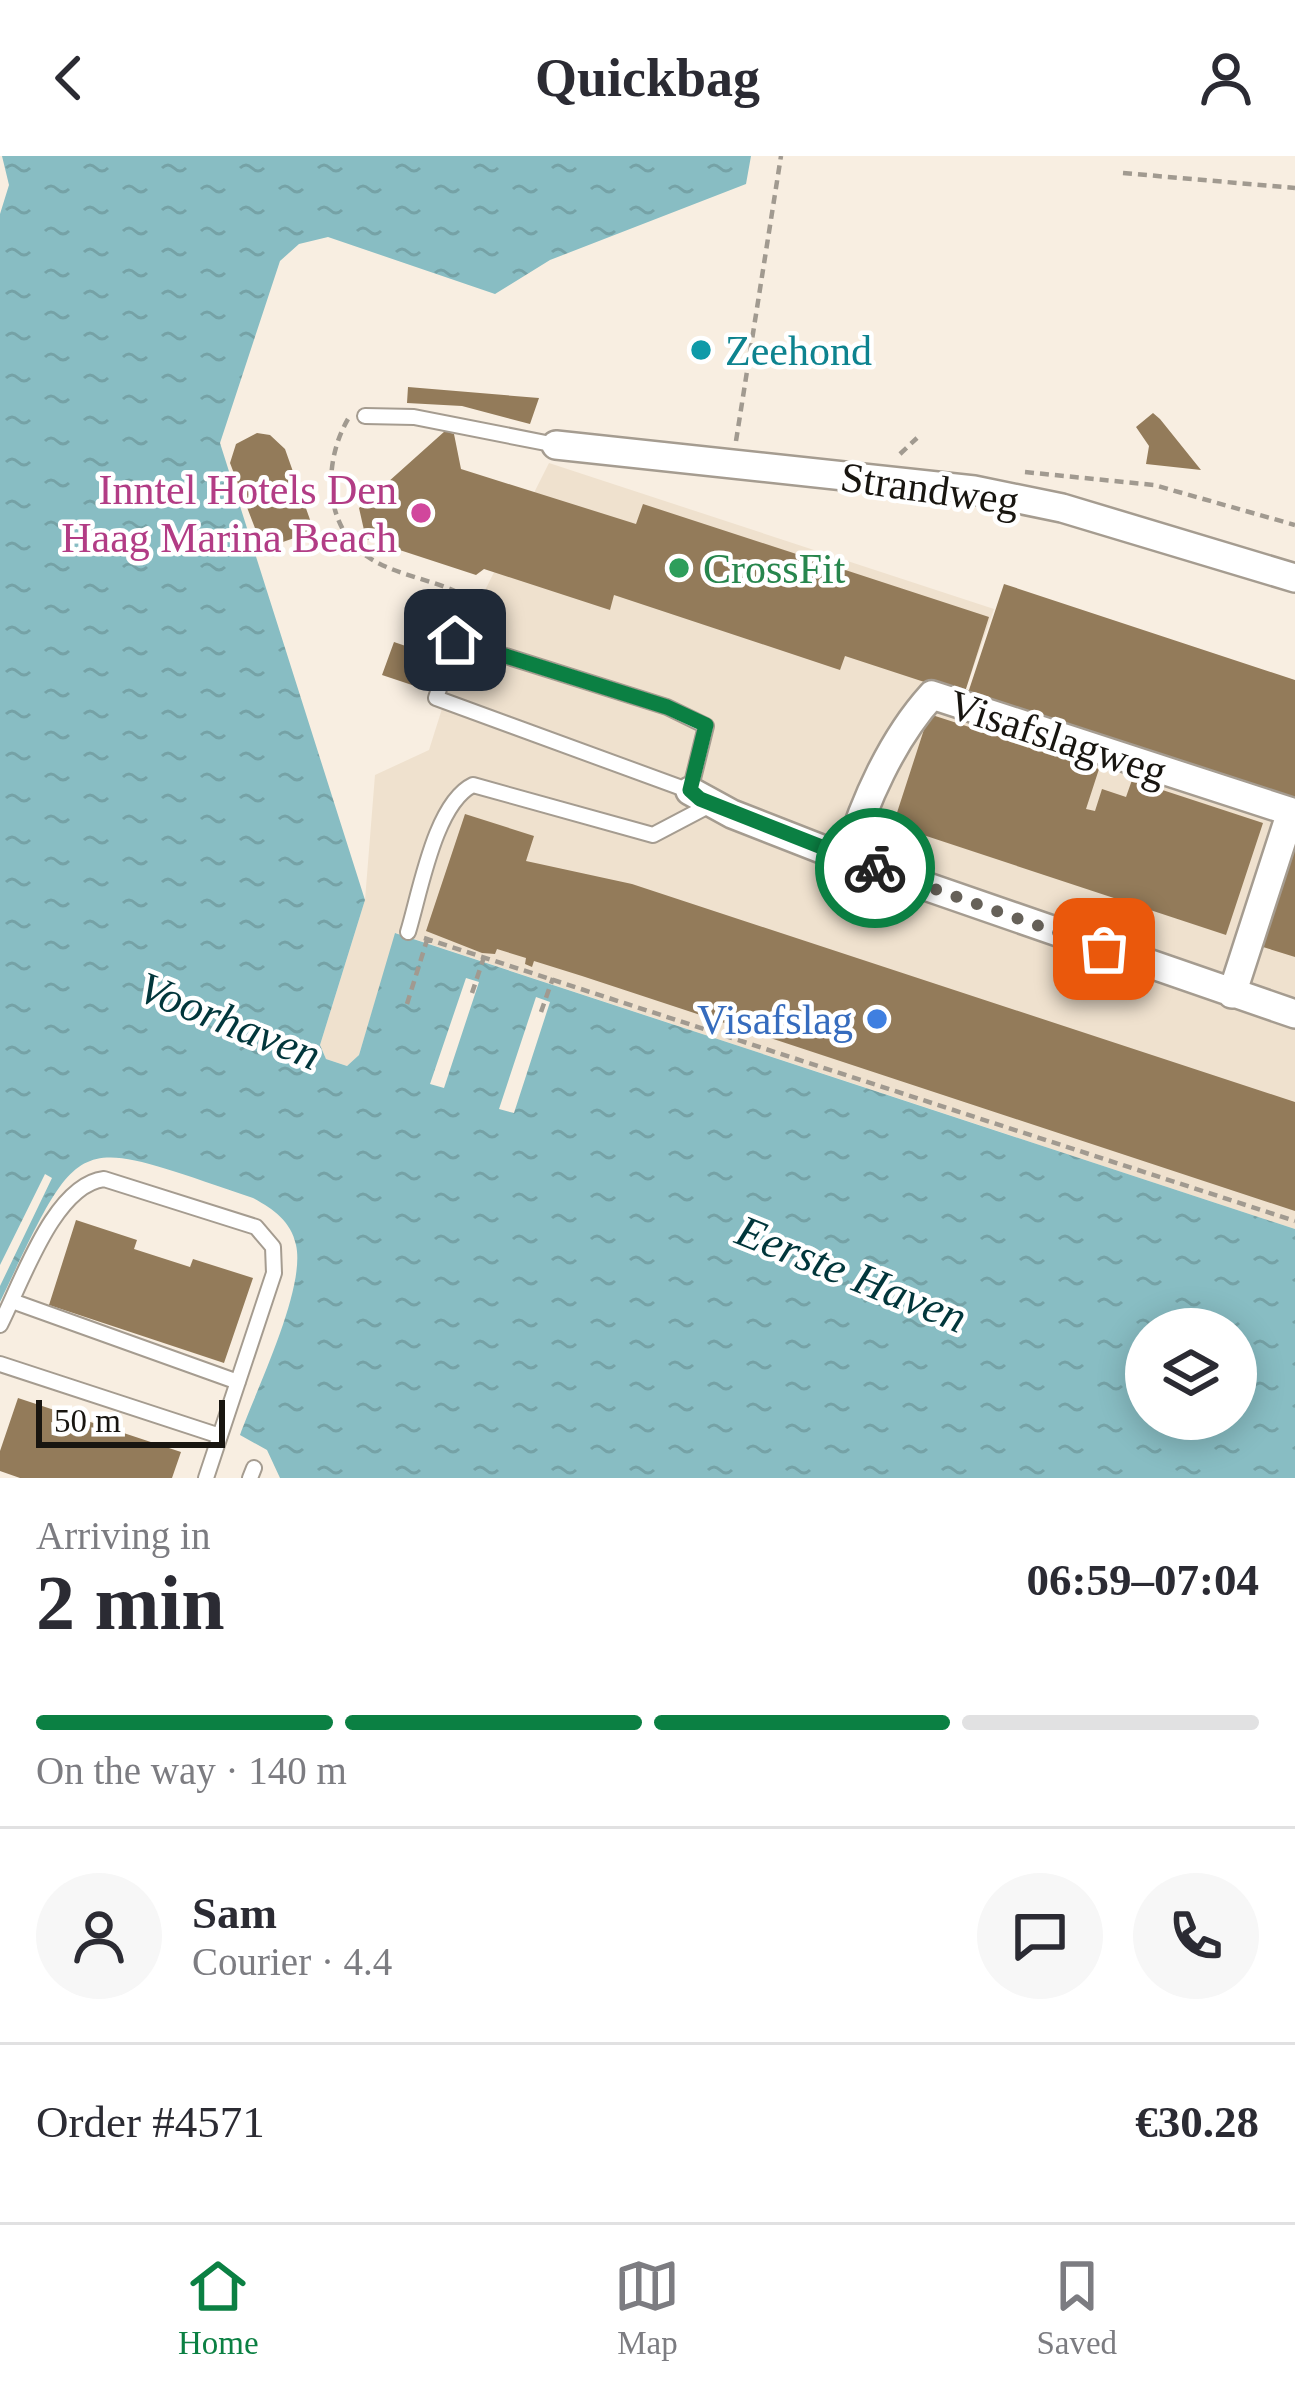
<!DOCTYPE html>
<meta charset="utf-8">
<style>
body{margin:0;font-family:Georgia,serif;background:#f7f7f7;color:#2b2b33;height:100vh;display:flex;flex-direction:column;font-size:45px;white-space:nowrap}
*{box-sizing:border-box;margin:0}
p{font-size:39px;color:#7c7c81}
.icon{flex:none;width:66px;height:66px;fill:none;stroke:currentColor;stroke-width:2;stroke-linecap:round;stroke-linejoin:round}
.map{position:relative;height:1322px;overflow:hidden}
.sheet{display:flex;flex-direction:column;background:#fff;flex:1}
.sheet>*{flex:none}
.tools{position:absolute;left:1125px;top:1152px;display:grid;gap:24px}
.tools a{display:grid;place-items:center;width:132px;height:132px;border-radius:50%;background:#fff;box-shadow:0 6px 30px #0003;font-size:60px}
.scale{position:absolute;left:36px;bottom:30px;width:189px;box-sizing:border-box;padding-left:12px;border:6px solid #181510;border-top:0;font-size:33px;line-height:42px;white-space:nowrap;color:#181510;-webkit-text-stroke:9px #fff;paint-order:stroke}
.pin{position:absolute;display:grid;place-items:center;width:102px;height:102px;color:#fff;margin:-51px;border-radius:24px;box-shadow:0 6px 18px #0006}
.courier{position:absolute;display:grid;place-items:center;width:120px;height:120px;margin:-60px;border:9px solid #0b8043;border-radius:50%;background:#fff;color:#222;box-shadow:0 3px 15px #0007}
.headline em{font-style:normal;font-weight:700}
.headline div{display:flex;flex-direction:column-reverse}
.headline{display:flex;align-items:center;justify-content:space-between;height:204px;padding:0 36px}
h1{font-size:78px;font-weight:700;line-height:90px}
.bar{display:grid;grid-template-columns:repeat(4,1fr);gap:18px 12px;align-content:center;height:144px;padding:0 36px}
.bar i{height:15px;border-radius:9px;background:#e1e1e2}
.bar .on{background:#0b8043}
.bar p{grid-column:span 4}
.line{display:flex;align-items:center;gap:30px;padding:0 36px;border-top:3px solid #e1e1e2}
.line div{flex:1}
.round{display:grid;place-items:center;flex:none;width:126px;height:126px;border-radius:63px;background:#f7f7f7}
header{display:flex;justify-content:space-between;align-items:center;height:156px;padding:0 36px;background:#fff;font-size:54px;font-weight:700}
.tab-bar{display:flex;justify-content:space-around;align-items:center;height:168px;border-top:3px solid #e1e1e2;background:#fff;font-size:33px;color:#7c7c81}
.tab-bar a{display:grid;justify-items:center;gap:6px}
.tab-bar .on{color:#0b8043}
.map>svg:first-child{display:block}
.built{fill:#efe1ce}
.water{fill:url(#water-ripples);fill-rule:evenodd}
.pier{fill:#f8eee1}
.building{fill:#937b5a}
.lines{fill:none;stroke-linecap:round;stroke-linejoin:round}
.service-casing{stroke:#a59c90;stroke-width:18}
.minor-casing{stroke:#a59c90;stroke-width:32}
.path{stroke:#a19a90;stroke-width:4.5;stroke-dasharray:9 6;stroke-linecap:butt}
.service{stroke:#fff;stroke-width:14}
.minor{stroke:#fff;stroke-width:27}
.done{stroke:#666159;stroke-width:12;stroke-dasharray:0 21.6}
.route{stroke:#0b8043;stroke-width:15}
.culture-dot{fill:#0f9aa8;stroke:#fff;stroke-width:4.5}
.hotel-dot{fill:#d1479c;stroke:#fff;stroke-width:4.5}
.leisure-dot{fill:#2e9e5b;stroke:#fff;stroke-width:4.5}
.shop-dot{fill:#3f7fe0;stroke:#fff;stroke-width:4.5}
.labels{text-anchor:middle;stroke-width:9;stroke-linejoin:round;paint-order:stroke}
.culture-label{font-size:42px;fill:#0d838f;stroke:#fff;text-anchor:start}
.street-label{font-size:42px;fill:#181510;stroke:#fff}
.hotel-label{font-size:42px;fill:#b23c85;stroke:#fff;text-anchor:end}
.leisure-label{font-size:42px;fill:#27864d;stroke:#fff;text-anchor:start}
.shop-label{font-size:42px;fill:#366cbe;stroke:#fff;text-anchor:end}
.water-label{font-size:45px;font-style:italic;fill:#01363b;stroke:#fff}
</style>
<header><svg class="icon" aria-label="back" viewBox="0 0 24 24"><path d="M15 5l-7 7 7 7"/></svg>Quickbag<svg class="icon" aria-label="person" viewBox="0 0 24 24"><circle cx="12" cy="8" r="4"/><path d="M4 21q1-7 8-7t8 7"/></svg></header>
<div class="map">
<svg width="1295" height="1322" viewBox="0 0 1295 1322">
<defs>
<pattern id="water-ripples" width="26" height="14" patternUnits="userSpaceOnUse" patternTransform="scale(3)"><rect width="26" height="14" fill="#88bdc3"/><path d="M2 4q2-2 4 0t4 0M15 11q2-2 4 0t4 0" fill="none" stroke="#75a2a6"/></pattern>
</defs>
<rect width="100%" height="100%" fill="#f8eee1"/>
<path class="built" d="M549 307 994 453 964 538 1295 648V1073L396 777 359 899 347 910 326 903 320 889 365 744 375 619 429 594 470 464Z"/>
<path class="water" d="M2 0H751L746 28 550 104 495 138 328 81 299 88 280 105 220 287 365 744 320 889 326 903 347 910 359 899 395 777 1295 1073V1322H280L267 1294 240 1279C256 1234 306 1133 296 1089 291 1065 273 1053 253 1042 71 981 84 970 0 1146V58L9 29ZM1146 1173H1236V1263H1146Z"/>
<path class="pier" d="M466 822 479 826 444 932 430 928Z
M536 841 550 846 514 957 499 953Z
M45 1018 52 1022 0 1130V1109Z"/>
<path class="building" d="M408 231 539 242 530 268 462 250 407 247Z
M1153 257 1160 263 1201 314 1146 308 1149 290 1136 271Z
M445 275 454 278 461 313 636 368 643 348 989 461 964 539 845 500 840 514 614 439 610 454 484 413 476 419 366 383 359 352Z
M257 277 270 279 285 293 314 375 263 393 230 307 236 288Z
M1004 428 1295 524V648L967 540Z
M394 486 435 500 427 534 382 519Z
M929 558 1099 613 1086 653 1095 655 1102 633 1126 641 1132 624 1263 667 1226 779 893 669Z
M465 658 534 680 526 705 632 728 1295 946V1055L582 820 534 805 532 811 525 808 526 802 497 793 495 798 482 797 426 775Z
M1294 694H1295V801L1263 791Z
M76 1064 137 1084 134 1093 190 1111 193 1103 253 1122 224 1207 49 1149Z
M18 1242 181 1296 172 1322H20L0 1315V1295Z"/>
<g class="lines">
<defs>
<path id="service" d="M365 260 414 261 556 289
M455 484 667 551 706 570 690 635 436 542Z
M408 776C420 737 435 647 473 629L653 679 712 648
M12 1145 238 1226
M0 1169C22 1126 54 1029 104 1023L256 1071 273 1091 274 1117 206 1322
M0 1208 220 1280
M250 1322 254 1312"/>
<path id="minor" d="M556 289 974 334 1062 352 1295 422
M690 635 732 658 847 703 1295 858
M847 703C864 646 892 583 932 539L1295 657
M1232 838 1291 656"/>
</defs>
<use href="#service" class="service-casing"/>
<use href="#minor" class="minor-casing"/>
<path class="path" d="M1123 17 1295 32
M348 263C323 306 323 370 368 401 393 418 429 423 457 436L465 456 461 467
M736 285 781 0
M900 298 917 282
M1025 316 1154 329 1295 369
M424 782 1295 1065
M472 837 484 801
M407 848 427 784
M541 856 553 822"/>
<use href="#service" class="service"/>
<use href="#minor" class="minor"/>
</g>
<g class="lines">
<path class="done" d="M875 712 1104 793"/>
<path class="route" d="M455 484 667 551 706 569 690 634 700 643 875 712"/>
</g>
<circle class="culture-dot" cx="701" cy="194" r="12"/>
<circle class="hotel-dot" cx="421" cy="357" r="12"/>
<circle class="leisure-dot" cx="679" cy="412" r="12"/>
<circle class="shop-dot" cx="877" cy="863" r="12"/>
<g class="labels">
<g class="culture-label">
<text x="725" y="209">Zeehond</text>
</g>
<g class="street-label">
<text transform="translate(930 332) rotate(8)" y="15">Strandweg</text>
<text transform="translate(1058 581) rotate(18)" y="15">Visafslagweg</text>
</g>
<g class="hotel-label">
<text x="397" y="348">Inntel Hotels Den<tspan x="397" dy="48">Haag Marina Beach</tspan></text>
</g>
<g class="leisure-label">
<text x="703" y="427">CrossFit</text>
</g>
<g class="shop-label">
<text x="853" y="878">Visafslag</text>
</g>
<g class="water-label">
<text transform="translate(230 864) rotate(22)" y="16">Voorhaven</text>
<text transform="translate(852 1117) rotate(22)" y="16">Eerste Haven</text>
</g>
</g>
</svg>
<div class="tools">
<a><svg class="icon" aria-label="layers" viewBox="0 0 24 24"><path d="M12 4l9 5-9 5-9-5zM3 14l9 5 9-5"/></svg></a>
</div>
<div class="scale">50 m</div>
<div class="pin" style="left:1104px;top:793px;background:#ea580c"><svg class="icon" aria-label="bag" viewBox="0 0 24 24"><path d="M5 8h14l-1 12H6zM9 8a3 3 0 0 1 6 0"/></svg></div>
<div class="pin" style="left:455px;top:484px;background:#1f2937"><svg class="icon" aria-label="home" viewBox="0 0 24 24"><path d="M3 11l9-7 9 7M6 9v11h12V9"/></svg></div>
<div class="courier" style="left:875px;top:712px"><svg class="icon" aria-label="bike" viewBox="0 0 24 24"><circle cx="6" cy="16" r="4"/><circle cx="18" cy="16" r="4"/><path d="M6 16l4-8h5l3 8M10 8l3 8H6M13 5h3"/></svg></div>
</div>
<section class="sheet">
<div class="headline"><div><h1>2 min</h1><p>Arriving in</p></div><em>06:59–07:04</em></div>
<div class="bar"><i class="on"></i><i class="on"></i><i class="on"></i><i></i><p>On the way · 140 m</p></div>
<div class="line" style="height:216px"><a class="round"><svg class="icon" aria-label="person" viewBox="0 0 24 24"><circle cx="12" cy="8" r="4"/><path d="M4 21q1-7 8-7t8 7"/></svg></a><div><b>Sam</b><p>Courier · 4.4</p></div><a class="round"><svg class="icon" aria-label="chat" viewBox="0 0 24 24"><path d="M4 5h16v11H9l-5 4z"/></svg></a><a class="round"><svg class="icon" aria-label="phone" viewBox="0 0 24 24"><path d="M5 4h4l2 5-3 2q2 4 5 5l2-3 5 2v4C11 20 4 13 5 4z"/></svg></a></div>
<div class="line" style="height:156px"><div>Order #4571</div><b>€30.28</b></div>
</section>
<nav class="tab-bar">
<a class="on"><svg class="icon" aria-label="home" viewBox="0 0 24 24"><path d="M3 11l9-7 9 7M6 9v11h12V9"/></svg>Home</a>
<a><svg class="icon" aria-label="map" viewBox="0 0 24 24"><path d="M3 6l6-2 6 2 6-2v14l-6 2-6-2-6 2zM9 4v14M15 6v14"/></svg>Map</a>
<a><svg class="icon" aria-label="saved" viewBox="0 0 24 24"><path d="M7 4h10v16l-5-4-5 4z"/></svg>Saved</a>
</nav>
